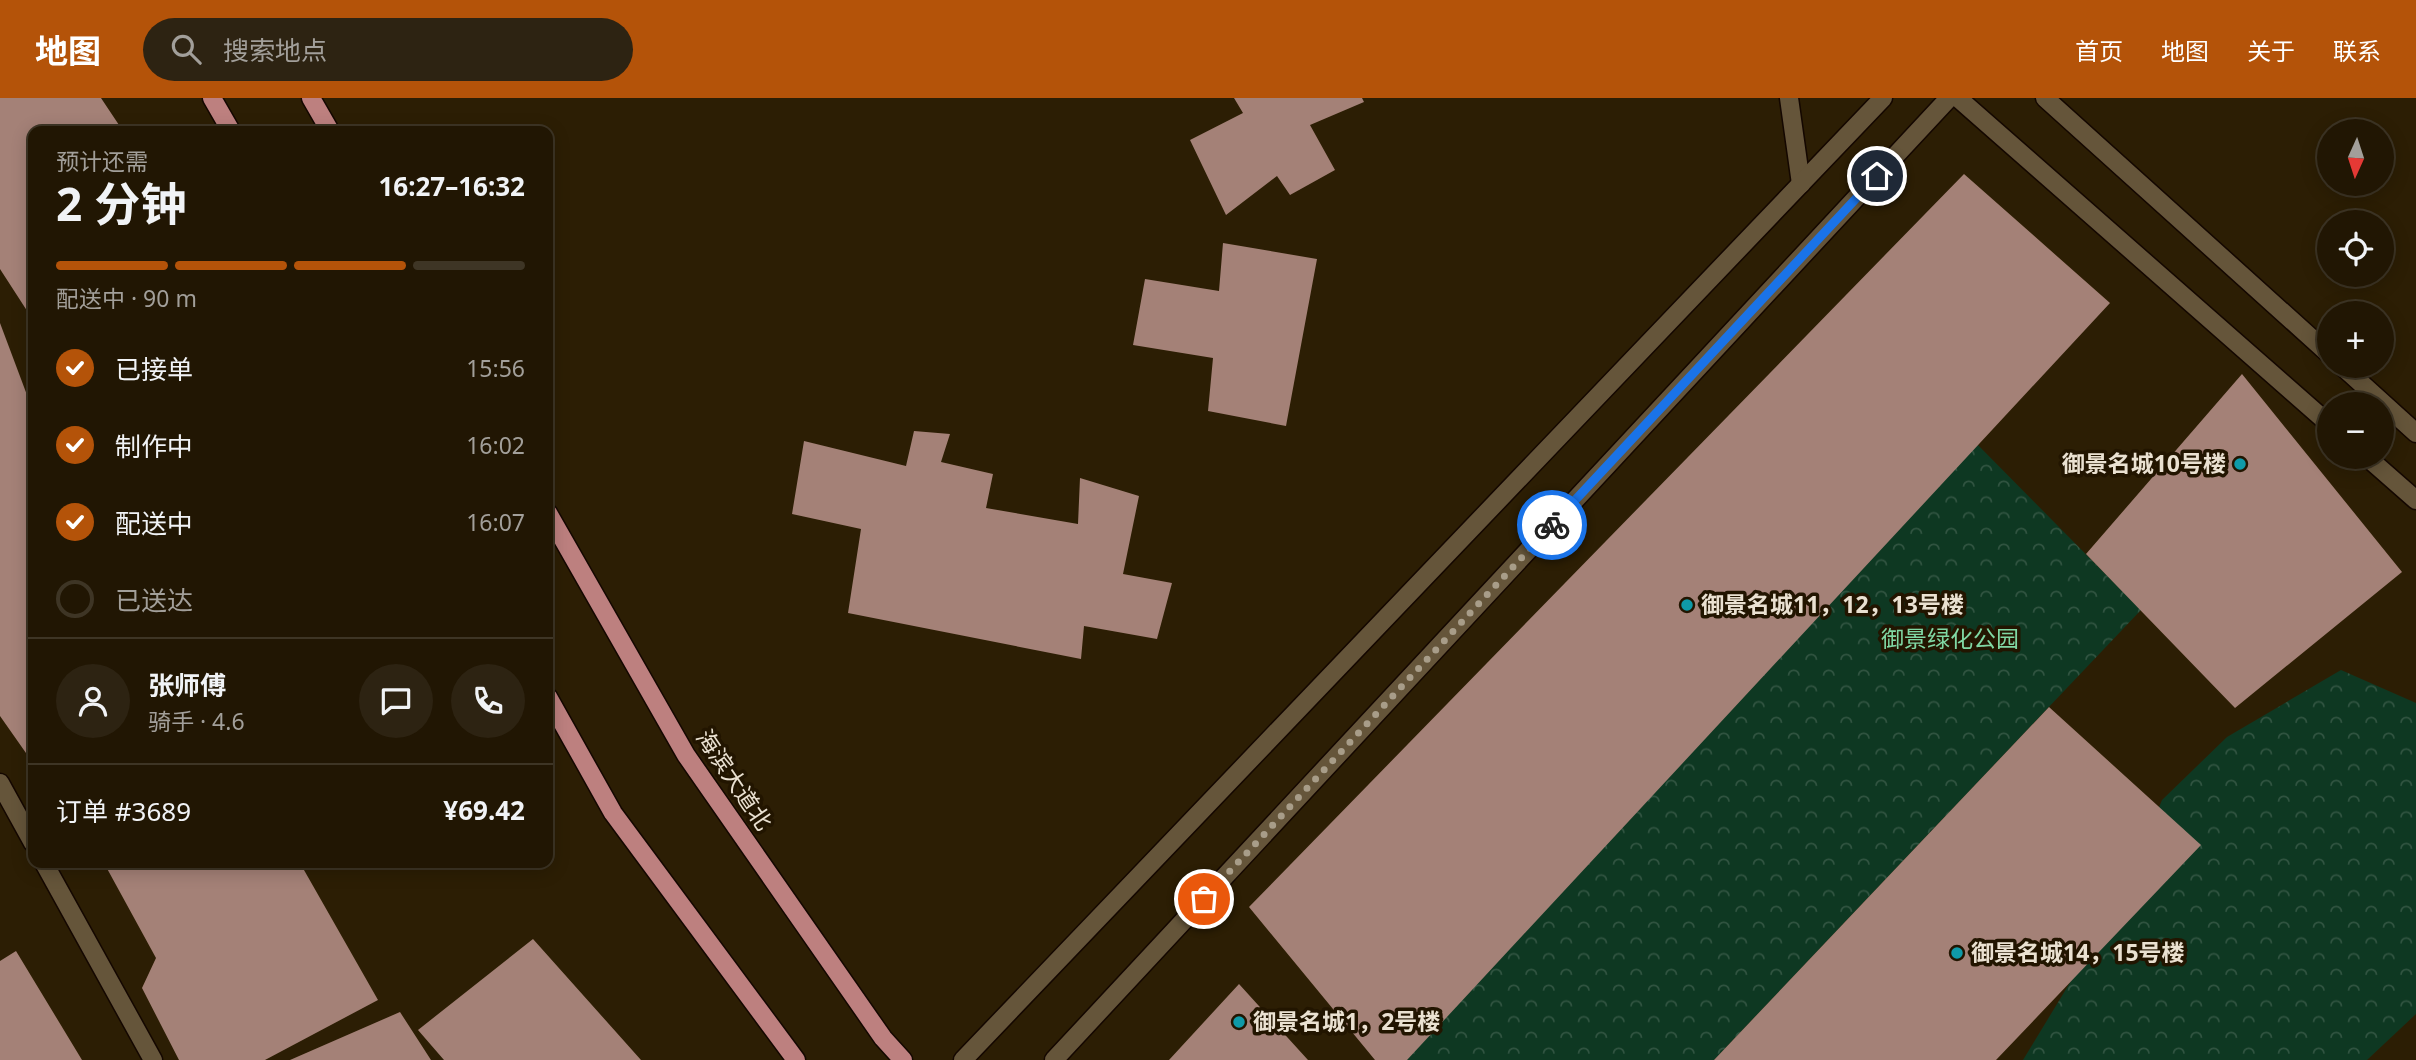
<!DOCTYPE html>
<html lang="zh">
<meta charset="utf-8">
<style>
body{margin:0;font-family:"Noto Sans","Noto Sans SC",sans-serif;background:#2d2312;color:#f1f3f6;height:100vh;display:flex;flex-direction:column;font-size:26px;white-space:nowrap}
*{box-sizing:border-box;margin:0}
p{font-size:23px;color:#a29f9a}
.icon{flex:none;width:38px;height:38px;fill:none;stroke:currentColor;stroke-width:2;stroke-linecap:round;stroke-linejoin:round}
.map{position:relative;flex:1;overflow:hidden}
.sheet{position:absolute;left:28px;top:28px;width:525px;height:742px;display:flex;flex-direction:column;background:#211603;border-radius:14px;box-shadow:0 4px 18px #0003,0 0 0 2px #3e3525}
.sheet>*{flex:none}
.needle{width:46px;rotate:183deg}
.fabs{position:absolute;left:2317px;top:21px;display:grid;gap:14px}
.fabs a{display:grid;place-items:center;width:77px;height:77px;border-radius:50%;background:#211603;box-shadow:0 4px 18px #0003,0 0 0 2px #3e3525;font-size:35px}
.pin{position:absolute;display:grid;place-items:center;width:60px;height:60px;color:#fff;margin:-30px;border:4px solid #fff;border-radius:50%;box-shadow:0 2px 7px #0007}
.courier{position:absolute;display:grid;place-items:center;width:70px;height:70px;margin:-35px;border:5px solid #1a73e8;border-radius:50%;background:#fff;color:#222;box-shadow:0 2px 9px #0007}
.overview em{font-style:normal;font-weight:700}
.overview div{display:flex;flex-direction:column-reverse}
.overview{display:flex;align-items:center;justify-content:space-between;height:119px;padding:0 28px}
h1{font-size:46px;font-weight:700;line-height:52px}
.bar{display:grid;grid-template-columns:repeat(4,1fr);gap:10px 7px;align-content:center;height:84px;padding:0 28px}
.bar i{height:9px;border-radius:5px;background:#3e3525}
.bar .on{background:#b45309}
.bar p{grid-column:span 4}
.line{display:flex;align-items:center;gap:18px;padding:0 28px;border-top:2px solid #3e3525}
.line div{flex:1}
.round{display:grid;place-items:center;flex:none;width:74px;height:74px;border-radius:37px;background:#2d2312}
ol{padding:0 28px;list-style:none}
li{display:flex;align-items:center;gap:21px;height:77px}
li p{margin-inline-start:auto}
li .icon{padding:7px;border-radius:50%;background:#b45309;color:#fff;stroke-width:4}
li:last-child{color:#a29f9a}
li i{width:38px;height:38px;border:4px solid #3e3525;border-radius:50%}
header{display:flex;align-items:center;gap:42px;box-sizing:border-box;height:98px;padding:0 35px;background:#b45309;color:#fff}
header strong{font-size:33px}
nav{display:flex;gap:38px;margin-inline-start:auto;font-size:24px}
.search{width:490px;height:63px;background:#2d2312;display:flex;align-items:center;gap:18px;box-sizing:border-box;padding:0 24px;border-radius:38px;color:#a29f9a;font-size:26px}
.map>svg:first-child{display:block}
.park{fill:url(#park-crowns)}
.building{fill:#a48177}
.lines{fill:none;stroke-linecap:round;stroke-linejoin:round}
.service-casing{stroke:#140700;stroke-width:21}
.minor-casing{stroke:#140700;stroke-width:21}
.tertiary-casing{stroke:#140700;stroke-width:21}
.primary-casing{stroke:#140700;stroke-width:21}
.service{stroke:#65553a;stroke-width:18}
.minor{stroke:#65553a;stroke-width:18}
.tertiary{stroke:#65553a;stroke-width:18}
.primary{stroke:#bd807f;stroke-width:18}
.done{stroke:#a89d89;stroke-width:7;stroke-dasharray:0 12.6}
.route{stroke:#1a73e8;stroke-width:9}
.culture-dot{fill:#0f9aa8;stroke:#221500;stroke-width:2.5}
.labels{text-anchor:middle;stroke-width:7;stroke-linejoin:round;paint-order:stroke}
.poi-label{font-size:23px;font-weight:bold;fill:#eae1d1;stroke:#221500;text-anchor:start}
.park-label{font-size:23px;fill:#80d8a4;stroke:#221500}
.street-label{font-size:23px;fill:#eae1d1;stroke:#221500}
</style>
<header>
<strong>地图</strong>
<div class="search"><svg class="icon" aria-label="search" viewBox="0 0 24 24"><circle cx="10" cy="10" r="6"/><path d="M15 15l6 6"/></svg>搜索地点</div>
<nav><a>首页</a><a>地图</a><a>关于</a><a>联系</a></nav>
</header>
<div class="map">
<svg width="2416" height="962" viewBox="0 0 2416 962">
<defs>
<pattern id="park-crowns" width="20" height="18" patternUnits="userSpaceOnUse" patternTransform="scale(1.75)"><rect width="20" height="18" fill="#0e3822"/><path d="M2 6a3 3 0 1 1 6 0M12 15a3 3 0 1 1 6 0" fill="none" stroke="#315441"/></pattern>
</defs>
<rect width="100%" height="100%" fill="#2c1e04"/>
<path class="park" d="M1972 341 2141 512 1714 962H1406Z
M2341 572 2416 605V916L2367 962H2023L2122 799 2162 702 2227 639Z"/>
<path class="building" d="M0 0H101L123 33H33V222L0 171Z
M1234 0H1362L1364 4 1310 27 1335 72 1290 97 1277 78 1226 117 1190 42 1243 15Z
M1964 76 2110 205 1407 962H1375L1249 809Z
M1223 145 1317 161 1286 328 1208 313 1213 260 1133 247 1145 181 1219 193Z
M0 225 33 313V665L0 618Z
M2242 276 2402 474 2235 610 2086 456Z
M914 333 950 336 941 364 993 376 986 410 1078 426 1080 380 1139 398 1123 476 1172 485 1157 541 1084 528 1081 561 848 515 861 431 792 416 804 343 906 368Z
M2049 609 2201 747 1996 962H1714Z
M104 765H300L378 902 265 962H179L142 890 156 860Z
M533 841 641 962H444L418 932Z
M16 853 82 962H0V863Z
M1239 886 1308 962H1169Z
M400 914 431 962H290Z"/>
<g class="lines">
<defs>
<path id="service" d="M0 685 33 745
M44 765 153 962"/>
<path id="minor" d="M1789 0 1801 86"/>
<path id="tertiary" d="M1958 0 2329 326
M2045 0 2329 256
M2342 268 2416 335
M2367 359 2416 402
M963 962 1883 0
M1054 962 1949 0"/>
<path id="primary" d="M212 0 231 33
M311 0 330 33
M548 415 686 657 883 940 903 962
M548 599 613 715 796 962"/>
</defs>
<use href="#service" class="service-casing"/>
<use href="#minor" class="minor-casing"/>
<use href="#tertiary" class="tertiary-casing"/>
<use href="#primary" class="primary-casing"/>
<use href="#service" class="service"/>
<use href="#minor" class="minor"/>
<use href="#tertiary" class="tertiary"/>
<use href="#primary" class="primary"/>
</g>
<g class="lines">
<path class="done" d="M1204 801 1552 427"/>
<path class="route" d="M1552 427 1877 78"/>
</g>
<g class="culture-dot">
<circle cx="2240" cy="366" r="7"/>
<circle cx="1687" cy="507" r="7"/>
<circle cx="1957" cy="855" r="7"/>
<circle cx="1239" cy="924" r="7"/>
</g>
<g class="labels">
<g class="poi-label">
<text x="2226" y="374" text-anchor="end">御景名城10号楼</text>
<text x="1701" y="515">御景名城11，12，13号楼</text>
<text x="1971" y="863">御景名城14，15号楼</text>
<text x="1253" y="932">御景名城1，2号楼</text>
</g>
<g class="park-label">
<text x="1950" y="549">御景绿化公园</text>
</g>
<g class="street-label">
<text transform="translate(734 682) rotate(56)" y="8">海滨大道北</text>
</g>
</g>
</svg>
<div class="fabs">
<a><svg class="needle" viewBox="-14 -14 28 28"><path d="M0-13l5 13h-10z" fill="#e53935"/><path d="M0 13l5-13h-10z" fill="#a29f9a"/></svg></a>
<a><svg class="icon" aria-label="locate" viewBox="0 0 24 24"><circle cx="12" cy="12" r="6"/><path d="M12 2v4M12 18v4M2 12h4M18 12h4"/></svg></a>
<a>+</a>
<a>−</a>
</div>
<div class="pin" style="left:1204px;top:801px;background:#ea580c"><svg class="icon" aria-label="bag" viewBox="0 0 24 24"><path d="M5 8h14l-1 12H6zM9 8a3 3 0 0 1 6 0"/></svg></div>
<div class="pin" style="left:1877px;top:78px;background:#1f2937"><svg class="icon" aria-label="home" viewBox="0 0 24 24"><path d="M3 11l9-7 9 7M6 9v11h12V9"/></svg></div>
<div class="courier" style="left:1552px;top:427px"><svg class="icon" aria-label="bike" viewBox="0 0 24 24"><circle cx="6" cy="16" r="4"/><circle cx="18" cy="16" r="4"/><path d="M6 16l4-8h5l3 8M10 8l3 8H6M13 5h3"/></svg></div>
<section class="sheet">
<div class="overview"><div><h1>2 分钟</h1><p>预计还需</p></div><em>16:27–16:32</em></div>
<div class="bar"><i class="on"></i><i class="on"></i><i class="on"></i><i></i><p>配送中 · 90 m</p></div>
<ol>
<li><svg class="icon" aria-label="check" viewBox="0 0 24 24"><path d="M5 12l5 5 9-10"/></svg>已接单<p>15:56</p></li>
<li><svg class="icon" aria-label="check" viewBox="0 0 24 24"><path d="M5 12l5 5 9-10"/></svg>制作中<p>16:02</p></li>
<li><svg class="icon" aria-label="check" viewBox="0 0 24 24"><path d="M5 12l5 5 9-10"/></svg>配送中<p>16:07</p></li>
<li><i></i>已送达</li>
</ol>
<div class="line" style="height:126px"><a class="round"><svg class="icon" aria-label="person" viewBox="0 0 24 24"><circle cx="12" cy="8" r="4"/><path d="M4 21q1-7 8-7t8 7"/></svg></a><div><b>张师傅</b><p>骑手 · 4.6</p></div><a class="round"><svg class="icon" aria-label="chat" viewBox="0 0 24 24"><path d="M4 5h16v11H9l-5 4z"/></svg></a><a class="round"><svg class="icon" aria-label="phone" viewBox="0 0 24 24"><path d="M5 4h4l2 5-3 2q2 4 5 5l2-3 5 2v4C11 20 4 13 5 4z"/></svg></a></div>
<div class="line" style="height:91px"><div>订单 #3689</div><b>¥69.42</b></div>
</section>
</div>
